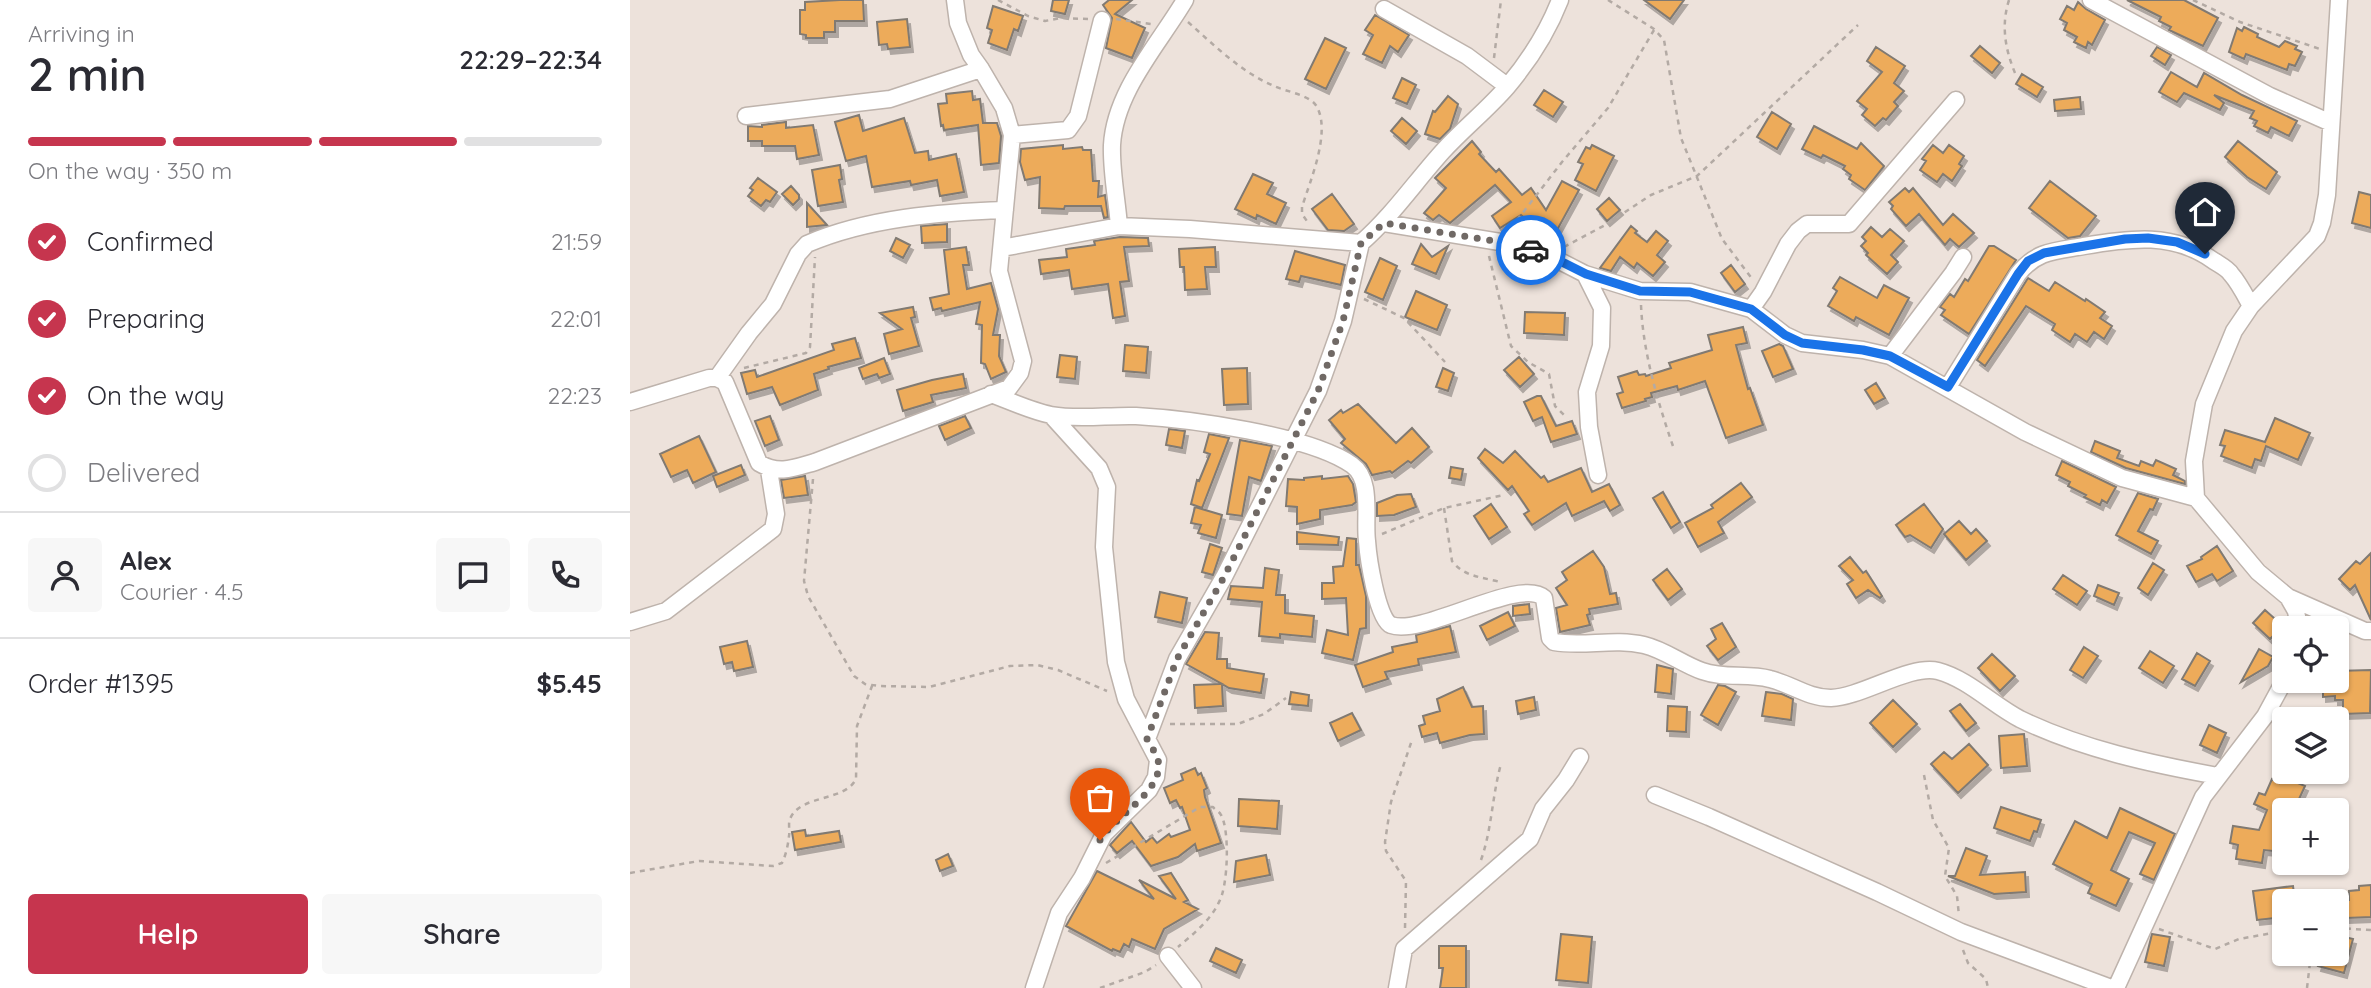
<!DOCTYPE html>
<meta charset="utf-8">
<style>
body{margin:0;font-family:Quicksand,sans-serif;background:#f7f7f7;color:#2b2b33;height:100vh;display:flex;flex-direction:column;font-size:26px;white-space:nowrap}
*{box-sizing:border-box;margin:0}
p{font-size:23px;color:#7c7c81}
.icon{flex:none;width:38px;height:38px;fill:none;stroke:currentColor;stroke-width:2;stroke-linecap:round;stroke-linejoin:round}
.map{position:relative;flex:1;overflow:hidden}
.drawer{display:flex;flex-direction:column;background:#fff;width:630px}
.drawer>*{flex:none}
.buttons{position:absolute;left:1642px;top:616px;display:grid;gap:14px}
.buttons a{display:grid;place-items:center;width:77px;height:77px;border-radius:7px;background:#fff;box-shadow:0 2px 5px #0004;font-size:35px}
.pin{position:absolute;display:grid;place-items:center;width:60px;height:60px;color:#fff;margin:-72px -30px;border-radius:50% 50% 50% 0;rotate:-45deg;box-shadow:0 0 7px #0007}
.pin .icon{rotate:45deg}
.courier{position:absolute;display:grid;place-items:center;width:70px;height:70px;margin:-35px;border:5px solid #1a73e8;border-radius:50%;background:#fff;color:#222;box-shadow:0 2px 9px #0007}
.summary em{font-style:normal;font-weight:600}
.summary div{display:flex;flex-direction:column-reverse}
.summary{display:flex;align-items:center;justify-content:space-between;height:119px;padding:0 28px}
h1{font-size:46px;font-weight:600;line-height:52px}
.bar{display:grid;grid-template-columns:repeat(4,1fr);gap:10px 7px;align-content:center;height:84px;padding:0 28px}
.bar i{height:9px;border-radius:5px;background:#e1e1e2}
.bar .on{background:#c6354e}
.bar p{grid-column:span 4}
.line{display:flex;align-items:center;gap:18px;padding:0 28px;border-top:2px solid #e1e1e2}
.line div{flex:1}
.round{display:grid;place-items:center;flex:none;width:74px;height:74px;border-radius:7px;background:#f7f7f7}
ol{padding:0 28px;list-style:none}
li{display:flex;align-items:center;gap:21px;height:77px}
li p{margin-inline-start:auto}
li .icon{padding:7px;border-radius:50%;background:#c6354e;color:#fff;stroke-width:4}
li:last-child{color:#7c7c81}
li i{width:38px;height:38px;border:4px solid #e1e1e2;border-radius:50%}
.action{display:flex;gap:14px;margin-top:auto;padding:14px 28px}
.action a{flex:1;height:80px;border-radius:7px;background:#c6354e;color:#fff;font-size:28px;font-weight:600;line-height:80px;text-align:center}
.action a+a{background:#f7f7f7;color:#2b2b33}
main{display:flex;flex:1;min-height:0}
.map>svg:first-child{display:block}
.building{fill:#edab5a;stroke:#817a72;stroke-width:2;filter:url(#shadow)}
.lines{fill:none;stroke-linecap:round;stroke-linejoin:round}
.minor-casing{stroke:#beb3ac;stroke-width:19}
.path{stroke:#b3aaa4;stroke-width:2.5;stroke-dasharray:5 5;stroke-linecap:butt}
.minor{stroke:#fff;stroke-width:16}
.done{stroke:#706965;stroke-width:7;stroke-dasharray:0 12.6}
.route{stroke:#1a73e8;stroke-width:9}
</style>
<main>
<section class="drawer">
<div class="summary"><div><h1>2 min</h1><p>Arriving in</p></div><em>22:29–22:34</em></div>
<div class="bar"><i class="on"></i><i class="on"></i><i class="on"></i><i></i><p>On the way · 350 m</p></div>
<ol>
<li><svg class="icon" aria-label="check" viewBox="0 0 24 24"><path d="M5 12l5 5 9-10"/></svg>Confirmed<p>21:59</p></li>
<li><svg class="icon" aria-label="check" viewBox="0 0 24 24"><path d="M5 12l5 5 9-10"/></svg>Preparing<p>22:01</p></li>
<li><svg class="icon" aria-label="check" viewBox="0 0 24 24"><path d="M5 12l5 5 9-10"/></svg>On the way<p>22:23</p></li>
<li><i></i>Delivered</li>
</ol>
<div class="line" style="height:126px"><a class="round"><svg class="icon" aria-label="person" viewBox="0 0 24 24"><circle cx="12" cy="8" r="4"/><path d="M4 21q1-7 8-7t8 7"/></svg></a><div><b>Alex</b><p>Courier · 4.5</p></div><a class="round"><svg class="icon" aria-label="chat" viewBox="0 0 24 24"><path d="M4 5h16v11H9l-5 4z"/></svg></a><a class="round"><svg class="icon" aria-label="phone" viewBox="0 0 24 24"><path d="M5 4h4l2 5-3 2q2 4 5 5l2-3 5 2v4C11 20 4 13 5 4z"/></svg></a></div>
<div class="line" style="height:91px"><div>Order #1395</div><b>$5.45</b></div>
<div class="action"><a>Help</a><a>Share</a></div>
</section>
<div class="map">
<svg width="1741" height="988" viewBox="0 0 1741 988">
<defs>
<filter id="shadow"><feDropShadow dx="3" dy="5" stdDeviation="0" flood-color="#0004"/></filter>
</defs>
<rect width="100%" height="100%" fill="#ede2db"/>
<path class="building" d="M210 0H233L234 21H205V32H194V38H176V35L170 34V10H175V2Z
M423 0H439L435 14 421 11Z
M479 0H502L485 14 515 28 502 58 476 48 482 18 473 5Z
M1014 0H1054L1040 19Z
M1497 0H1554L1588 18 1573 46 1539 30 1541 27 1529 21 1531 17Z
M1448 2 1456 9 1475 20 1462 45 1458 42 1456 48 1444 42 1447 37 1434 30 1437 23 1430 19 1437 6 1444 10Z
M363 6 393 16 388 31 384 29 377 50 358 43 362 30 357 28Z
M745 15 779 35 768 52 760 46 752 63 733 54 743 35 735 30Z
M277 19 280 47 258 49 257 44 249 45 247 22Z
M1614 27 1628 34 1627 37 1649 47 1655 41 1667 46 1665 49 1672 52 1665 66 1659 64 1657 70 1616 54 1614 59 1599 52 1607 28 1612 31Z
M695 38 716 48 696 89 675 79Z
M1350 46 1370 63 1362 73 1341 56Z
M1246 47 1275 66 1264 83 1274 91 1264 102 1268 106 1256 120 1253 118 1245 126 1232 115 1237 109 1227 101 1252 72 1237 61Z
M1527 47 1541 55 1535 65 1521 56Z
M1541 72 1567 87 1574 73 1612 95 1667 121 1659 136 1641 127 1638 133 1624 126 1627 121 1620 118 1624 111 1584 95 1594 103 1590 110 1554 93 1547 102 1529 92Z
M1392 74 1413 87 1407 97 1386 84Z
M772 78 786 85 777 104 763 98Z
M914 90 933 102 923 117 904 105Z
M342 91 343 100 350 99 353 123H367L371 136 369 163 351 165 348 125 314 130 313 125 311 126 308 104 317 103 316 94Z
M818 96 828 104 820 129 810 139 795 134 803 111 805 112Z
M1450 97 1451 109 1425 111 1424 100Z
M1142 112 1161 124 1147 149 1127 137Z
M229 115 233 131 274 118 285 153 298 151 299 160 326 154 334 192 310 196 307 180 281 185 280 181 242 187 236 156 216 161 205 122Z
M772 118 787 131 776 144 761 131Z
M156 122V128L183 125 189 155 167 159 165 146H132V141H118V126L132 127V125Z
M1184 126 1227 149 1231 143 1254 166 1235 190 1219 179 1221 175 1213 169 1215 166 1193 155 1191 158 1172 149Z
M842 141 851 152 849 154 866 172 869 169 892 195 901 188 916 210 932 181 949 190 921 241 891 215 870 228 862 216 881 202 865 185 820 223 809 215 803 220 794 213 816 188 805 178Z
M1608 141 1647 172 1636 189 1617 177 1595 157Z
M433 145V149L452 147 453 150H461L463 181H469L468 197 475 195 478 217 474 218 471 206H435L434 209 409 208 410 177 395 180 390 162 391 149Z
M962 145 984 156 966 191 945 180 953 164 948 162 956 147 960 149Z
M1303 145 1313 153 1319 145 1334 156 1329 164 1332 166 1322 181 1313 174 1307 182 1290 170 1296 161 1292 159Z
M210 165 212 179 209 180 213 202 188 206 182 170Z
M623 174 643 183 637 194 656 203 646 224 627 215 626 219 605 209Z
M128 178 147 192 140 202 136 200 131 206 118 196 123 190 120 188Z
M1420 181 1466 216 1450 236 1438 238 1399 208Z
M161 186 169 195V199L163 205 152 194Z
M1275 188 1279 192 1283 188 1313 225 1323 214 1344 233 1329 247 1320 239 1315 245 1289 214 1276 226 1261 209 1263 206 1259 202Z
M1729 192 1741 195V228L1722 223Z
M702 194 724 224 714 231 698 230 682 209Z
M979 198 990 210 977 221 967 209Z
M177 203 197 225 177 227Z
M317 224V242L292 243 291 226Z
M1001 226 1007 231 1005 233 1017 242 1026 231 1038 241 1027 255 1035 262 1023 276 1007 263 1004 268 990 257 981 271 970 268Z
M1241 227 1252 237 1260 229 1274 241 1261 255 1268 262 1257 274 1236 255 1238 253 1231 246 1236 241 1232 237Z
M490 237 518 238 519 246 494 247 499 281 490 282 495 316 483 318 478 284 442 289 439 270 411 274 409 260 437 257 436 249 465 245 464 241Z
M266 238 280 245 273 258 260 251Z
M791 244 802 257 818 246 806 274 782 264Z
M1359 246H1364L1386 260 1339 334 1311 315 1315 310 1310 307 1320 294 1324 297 1335 279 1338 281Z
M336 247 339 265H333L337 289 361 283 368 309 363 335H370L369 356 376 372 361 379 355 364 351 363 352 325 346 324 350 302 312 311 311 308 303 310 300 298 319 294 314 250Z
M585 247 586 267H575L577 289 555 290 554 267H550L549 249Z
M665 251 715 265 711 285 671 276 669 282 656 279Z
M750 258 767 266 753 300 735 292Z
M1101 265 1115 284 1105 292 1091 273Z
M1210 277 1247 298 1254 285 1279 298 1259 335 1226 317 1224 321 1198 306 1207 291 1203 288Z
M1398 278 1419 291 1425 282 1455 301 1456 299 1475 312 1470 318 1482 326 1474 339 1464 332 1457 342 1445 334 1440 342 1422 330 1425 324 1396 306 1355 366 1347 360Z
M786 291 817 305 807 330 775 317Z
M283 307 285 317 281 318 289 346 259 354 254 334 272 329 250 313Z
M895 312 935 313 934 335 894 333Z
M1113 327 1117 343 1106 345 1118 389 1120 388 1133 425 1096 438 1075 381 1048 390 1047 386 1021 393 1022 397 1015 399 1016 401 992 408 987 394 993 392 988 377 1007 371 1009 375 1015 374 1016 376 1041 368 1039 363 1082 350 1078 335Z
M225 338 231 358 198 367 199 369 184 374 188 390 150 405 142 387 117 394 111 373 125 370 127 377 204 350 202 344Z
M1149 344 1153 346 1163 369 1143 377 1132 351Z
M495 345 518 347 516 373 493 371Z
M430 355 447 357 445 379 427 377Z
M889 357 904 374 890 387 874 370Z
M254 358 260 374 249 378 247 374 233 379 229 368Z
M617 368 618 404 594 405 592 369Z
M813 368 824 373 818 391 806 387Z
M333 374 336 388 301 395 303 402 273 411 267 390 302 380Z
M1246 383 1255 398 1244 404 1235 390Z
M907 396H911L926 426 942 421 947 434 921 442 912 417 903 421 894 402Z
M728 404 766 443 782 428 799 447 781 463 778 461 762 473 760 471 742 475 736 464 711 443 715 439 699 420 711 410 713 413Z
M140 416 149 440 135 446 125 421Z
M335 416 341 428 315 440 309 426Z
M1645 418 1680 433 1668 460 1636 446 1631 461 1625 459 1622 468 1591 456 1595 446 1590 445 1595 430 1635 442Z
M539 429 555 431 552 448 536 445Z
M579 434 599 438 572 508 561 504 567 480 569 481 580 454 574 452Z
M69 436 86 472 63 483 57 470 41 477 30 454Z
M610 440 642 446 631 481 619 477 612 516 597 514Z
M1465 441 1490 451 1487 458 1509 466 1511 461 1523 466 1526 460 1546 469 1543 475 1555 481V484L1496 468 1461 452Z
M855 449 873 463 885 451 911 478 914 476 918 482 951 468 962 492 979 484 990 505 980 511 974 501 942 516 936 503 902 525 894 514 899 511 882 486 878 490 848 458Z
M1432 461 1486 487 1477 503 1472 500 1470 505 1454 497 1456 495 1438 486 1440 482 1426 475Z
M111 465 115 475 87 487 83 476Z
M821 467 833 469 831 480 819 478Z
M175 476 178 495 154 498 151 480Z
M692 476V479L718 476 723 484 726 502 722 505 690 510V519L667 524V507L656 506 658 479 674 480V478Z
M1111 483 1122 497 1088 522 1094 533 1068 547 1055 523 1083 508 1081 505Z
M1033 492 1050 522 1041 528 1023 498Z
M1508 493 1528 499 1523 510 1520 509 1508 531 1528 541 1521 554 1486 535Z
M781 494 786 507 764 515 747 516V503L767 495Z
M861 504 877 527 859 539 844 516Z
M1294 504 1313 529 1301 548 1280 535 1275 537 1266 525Z
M565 507 592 515 586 538 568 533 571 525 561 523Z
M1329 521 1341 534 1346 529 1357 541 1336 560 1314 534Z
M667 532 709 537 708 545 667 544Z
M717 538 726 539V565H729L736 596V628L730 629 723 660 692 653 697 630 718 635 716 598 692 599V583H704L703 567 713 566Z
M580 544 592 548 583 575 572 572Z
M1587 546 1603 571 1587 581 1582 574 1566 582 1557 566 1572 559 1571 557Z
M963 551 974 567 980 594 986 593 988 604 959 609 960 614 957 615 960 625 930 632 926 608 937 605 926 588 937 580 932 572Z
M1741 553V620L1725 585 1720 590 1709 579 1726 561 1730 564Z
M1220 557 1233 573 1236 571 1252 596 1250 598 1238 590 1226 598 1217 584 1223 580 1209 566Z
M1523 563 1534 570 1518 595 1508 588Z
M635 568 649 570 646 595H655V613L684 616 682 637 650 634V638L629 636 632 602 598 599 601 586 633 588Z
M1037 569 1052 589 1038 600 1023 580Z
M1433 575 1457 591 1447 605 1423 589Z
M1468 585 1489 593 1484 605 1464 596Z
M530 592 557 598 552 623 525 617Z
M899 604 900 614 883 616V606Z
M1635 610 1653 626 1640 639 1623 623Z
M878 612 885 626 857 640 850 626Z
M1092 623 1106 647 1088 660 1077 646 1086 639 1081 629Z
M820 626 826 652 788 659 789 665 755 672 758 679 733 687 725 665 763 652 762 647 787 642 786 635Z
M575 632 589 633 587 659H597V668L634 674 631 693 599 688 592 684 593 706 565 708 564 685 592 684 556 664Z
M117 641 123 667 104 671 102 662 94 664 90 647Z
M1454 647 1468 656 1453 678 1440 670Z
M1629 649 1643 657 1638 666 1611 682Z
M1520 651 1544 666 1533 683 1509 668Z
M1567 653 1580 661 1565 686 1552 679Z
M1362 654 1385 676 1370 691 1348 668Z
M1027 665 1043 669 1041 694 1025 692Z
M1741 670 1740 713 1713 714V700H1705V696L1693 697V684L1704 683 1706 671Z
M1088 685 1095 686 1106 692 1088 725 1071 715Z
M833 687 842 707 853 706 854 734 840 735 810 743 807 733 792 737 789 726 795 724 793 716 810 711 807 699Z
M661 692 679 695 678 706 659 704Z
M1136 692 1152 694 1163 699 1161 720 1132 716Z
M904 697 906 710 888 714 886 701Z
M1263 700 1287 724 1263 747 1240 723Z
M1330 704 1346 723 1336 731 1320 711Z
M1038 706 1057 707 1056 732 1037 731Z
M722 713 731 730 708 741 700 723Z
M1579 725 1596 733 1587 753 1570 745Z
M1394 734 1397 766 1371 768 1369 736Z
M1339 744 1358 765 1328 793 1301 764 1314 752 1322 759Z
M565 768 568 775 571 773 577 788 574 790 575 797 591 843 567 851 565 844 548 857 521 866 502 841 487 853 480 845 501 822 516 842 522 837 527 843 539 834 541 837 560 830 552 807 550 808 546 800 540 803 534 788 553 780 551 774Z
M1651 776 1675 786 1664 810H1654V822L1648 819 1643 851 1634 850 1632 863 1606 859 1608 845 1600 843 1603 826 1629 830 1637 810 1624 804 1629 793 1635 795 1642 779 1649 783Z
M609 799 649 801 647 829 608 826Z
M1371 807 1411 820 1407 832 1404 831 1400 841 1364 828Z
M1490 808 1545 834 1524 880 1510 874 1525 843 1499 832 1481 870 1499 879 1486 906 1458 893 1462 884 1423 864 1445 821 1477 838Z
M175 830 176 836 209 831 211 842 165 850 162 832Z
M1336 848 1357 856 1350 875 1395 872 1396 892 1364 894 1318 876H1325Z
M318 854 323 866 310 871 306 860Z
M636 855 640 875 604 882 606 861Z
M467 871 524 899 509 880 546 899 529 876 541 873 558 900 554 902 568 909 534 929 525 949 502 939 499 947 494 944 490 952 483 949 482 951 436 926Z
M1741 885V917L1716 918 1715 900H1719V891L1729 890V886Z
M1663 886 1665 901H1654V917L1627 920 1623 891Z
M931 934 962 937 958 983 926 980Z
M1522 934 1540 937 1534 966 1515 962Z
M1706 935 1723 939 1714 973 1688 966 1692 954H1706Z
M809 946H836V988H810L813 968H809Z
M586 948 612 960 606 973 580 961Z"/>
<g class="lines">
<defs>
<path id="minor" d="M1461 0 1640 96 1701 123
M754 9 837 56 877 86
M116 116 260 99 351 69
M382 135 438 130 448 116 472 20
M754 223 870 242 918 255 955 274 1010 291 1060 292 1121 309 1155 335 1172 343 1233 350 1260 356 1395 432 1492 478 1566 498
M489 226C487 200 481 171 482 145 485 91 529 44 555 0
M372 248 489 226 560 229 731 243C762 216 785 182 813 151 833 129 857 110 877 87 898 62 918 31 930 0
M955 274 972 308 971 346 957 392 959 427 968 475
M1121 309 1133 292 1158 244 1168 231 1177 224H1219L1326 100
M1260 356 1323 273 1333 257
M87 378 119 333 143 304 168 254 177 244C237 218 311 212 375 210
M1318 387 1388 274C1407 250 1426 251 1454 246 1500 238 1544 232 1584 261 1590 265 1597 268 1601 274 1609 283 1615 295 1621 306
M361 394C380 401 401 411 421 415 449 420 478 415 506 416 559 419 679 435 722 465 743 480 734 518 737 541 738 556 747 619 761 625 792 637 890 576 914 598L920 638 924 642C954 647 984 638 1014 645 1035 650 1052 664 1072 671 1094 679 1118 673 1140 679 1161 684 1178 698 1201 698 1232 697 1280 664 1308 671 1338 679 1363 705 1390 719 1452 749 1521 764 1588 776
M0 402 79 378H87L95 382 129 463C149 475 164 468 185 462L379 388 390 373 393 361 369 271 382 135 374 108 351 69 341 55 328 23 325 0
M1658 597 1735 631H1741
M0 622 36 611 143 529 146 514 139 470
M1669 628 1666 611 1658 597 1628 572 1566 498 1564 461 1574 404 1604 331 1621 306 1687 236 1692 223 1697 195 1709 0
M517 739 547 659 594 577 688 391 713 321 731 243
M1025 795 1079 817 1247 892 1331 932 1481 988
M538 956 563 988
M404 988 429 913 452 878 474 834 519 790 526 777 528 760 496 699 486 662 474 547 477 487 469 468 421 415
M767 988 774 949 900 839 913 809 936 780 950 757
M1486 988 1573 797 1635 716 1654 681"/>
</defs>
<use href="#minor" class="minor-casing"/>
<path class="path" d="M368 0 398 16 415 21 431 18 458 19
M978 0 1024 29 1034 40 1051 138 1092 239 1123 280
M1379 0C1371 25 1375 49 1385 73
M1563 0 1610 22 1693 50
M486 19 521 24
M558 22C585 46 611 72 644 86 657 92 681 95 687 107 701 133 680 181 672 207V214L679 224
M864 58 871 0
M881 228 932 162 978 108 1024 30
M934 247 977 224 1021 195 1067 176 1228 25
M859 256 881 346 898 362 919 374 925 406 934 415
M734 299 774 318 815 362
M1011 305C1013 353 1028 403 1044 449
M114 368 176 353 180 347 185 257
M183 479 174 581 178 596 224 676 235 684 249 686 299 687 380 666 407 665 428 670 477 691
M814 508 822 561C834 577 852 577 870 582
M752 534 814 508 874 495
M540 724H608L634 714 656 698
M1294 775 1303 820 1319 848 1315 876 1327 896 1329 916
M851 860C862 829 862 796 871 764
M476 863 570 807H583C585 810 589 811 591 815 600 830 598 887 589 902 581 920 562 935 548 947
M0 873 69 861 143 866 152 863C156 855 158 845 159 836 160 831 158 823 160 819 170 794 215 802 226 779L227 726 242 686
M775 928 776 881 756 851 755 842 761 802 782 740
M1706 928 1741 930
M1529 929 1585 949 1609 939 1654 931
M1333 950 1338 963 1356 979 1358 988
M470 988 515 972 526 965
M1677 988 1681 954"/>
<use href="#minor" class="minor"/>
</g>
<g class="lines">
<path class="done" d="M470 840C484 816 535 791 528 760 526 753 520 745 517 739L547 659 594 577 688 391 713 321 731 243 754 223 870 242 901 250"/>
<path class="route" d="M901 250 918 255 956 274 1010 291 1060 292 1121 309 1155 335 1172 343 1233 350 1260 356 1318 387 1388 274 1398 261 1414 253 1495 239 1518 238 1547 242 1575 254"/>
</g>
</svg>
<div class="buttons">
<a><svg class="icon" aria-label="locate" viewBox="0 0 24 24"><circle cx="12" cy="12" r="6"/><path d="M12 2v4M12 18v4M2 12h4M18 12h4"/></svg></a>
<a><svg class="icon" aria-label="layers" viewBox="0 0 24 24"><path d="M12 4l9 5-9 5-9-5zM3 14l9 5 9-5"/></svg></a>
<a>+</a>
<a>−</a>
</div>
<div class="pin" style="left:470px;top:840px;background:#ea580c"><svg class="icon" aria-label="bag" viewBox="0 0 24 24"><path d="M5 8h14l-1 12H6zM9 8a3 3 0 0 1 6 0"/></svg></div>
<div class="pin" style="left:1575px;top:254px;background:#1f2937"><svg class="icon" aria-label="home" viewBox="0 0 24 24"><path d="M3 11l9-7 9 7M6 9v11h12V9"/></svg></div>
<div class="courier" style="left:901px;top:250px"><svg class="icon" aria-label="car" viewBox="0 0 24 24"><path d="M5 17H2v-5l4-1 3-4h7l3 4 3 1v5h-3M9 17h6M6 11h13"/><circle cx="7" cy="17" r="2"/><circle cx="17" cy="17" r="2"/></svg></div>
</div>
</main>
